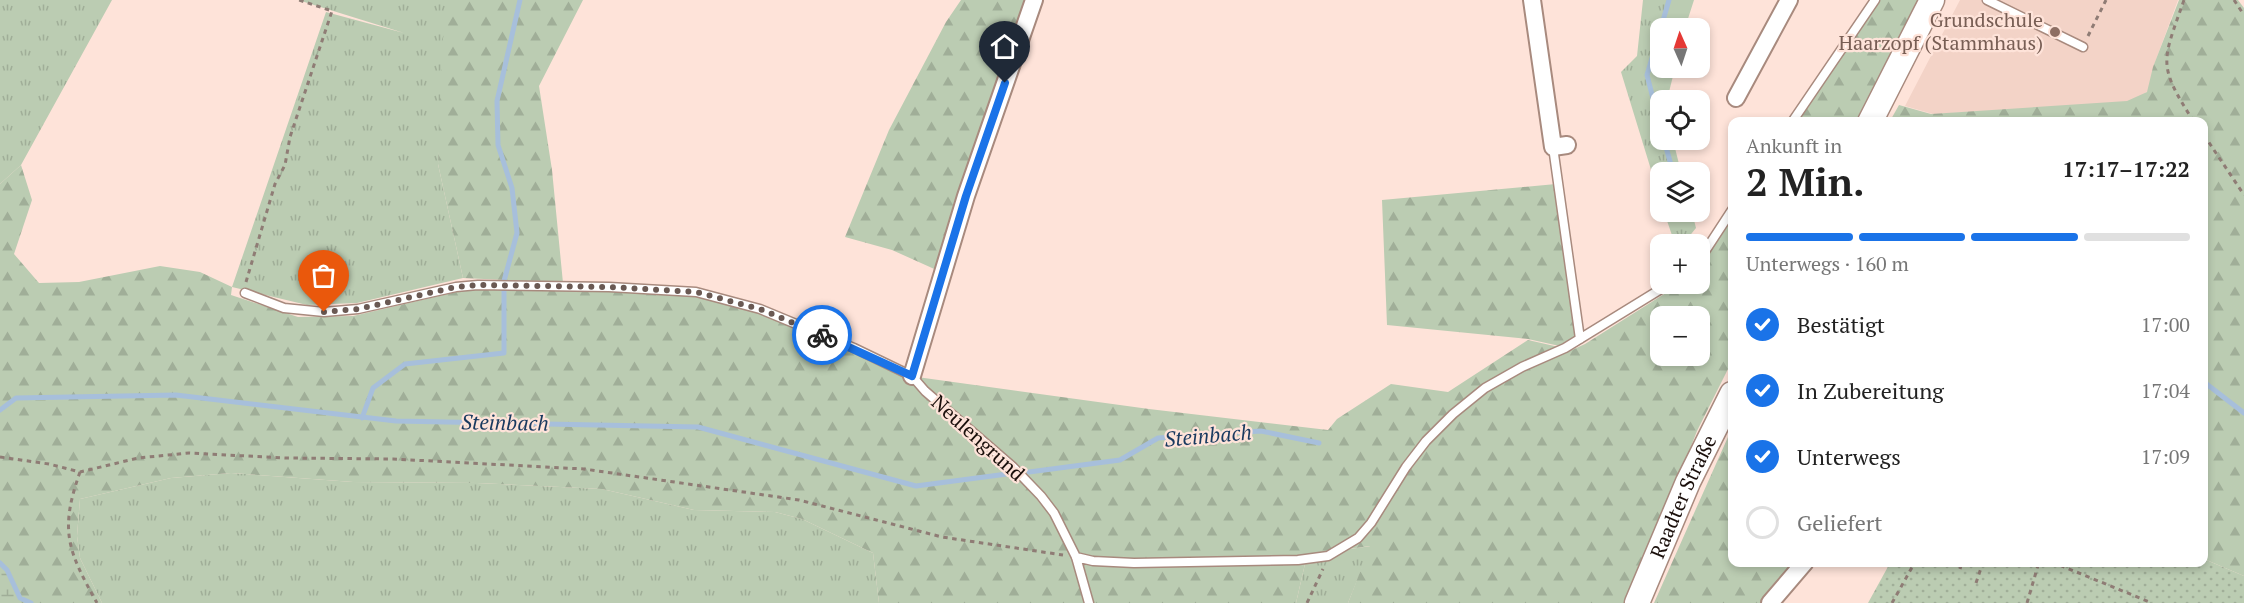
<!DOCTYPE html>
<html lang="de">
<meta charset="utf-8">
<style>
body{margin:0;font-family:"PT Serif",serif;background:#f6f6f6;color:#222;height:100vh;display:flex;flex-direction:column;font-size:22px;white-space:nowrap}
*{box-sizing:border-box;margin:0}
p{font-size:20px;color:#767676}
.icon{flex:none;width:33px;height:33px;fill:none;stroke:currentColor;stroke-width:2;stroke-linecap:round;stroke-linejoin:round}
.map{position:relative;flex:1;overflow:hidden}
.sheet{position:absolute;left:1728px;top:117px;width:480px;height:450px;display:flex;flex-direction:column;background:#fff;border-radius:12px;box-shadow:0 3px 9px #0003}
.sheet>*{flex:none}
.needle{width:39px;rotate:357deg}
.controls{position:absolute;left:1650px;top:18px;display:grid;gap:12px}
.controls a{display:grid;place-items:center;width:60px;height:60px;border-radius:12px;background:#fff;box-shadow:0 3px 9px #0003;font-size:30px}
.pin{position:absolute;display:grid;place-items:center;width:51px;height:51px;color:#fff;margin:-62px -26px;border-radius:50% 50% 50% 0;rotate:-45deg;box-shadow:0 0 6px #0007}
.pin .icon{rotate:45deg}
.courier{position:absolute;display:grid;place-items:center;width:60px;height:60px;margin:-30px;border:4px solid #1a73e8;border-radius:50%;background:#fff;color:#222;box-shadow:0 2px 8px #0007}
.headline em{font-style:normal;font-weight:700}
.headline div{display:flex;flex-direction:column-reverse}
.headline{display:flex;align-items:center;justify-content:space-between;height:102px;padding:0 18px}
h1{font-size:39px;font-weight:700;line-height:45px}
.bar{display:grid;grid-template-columns:repeat(4,1fr);gap:9px 6px;align-content:center;height:72px;padding:0 18px}
.bar i{height:8px;border-radius:4px;background:#e0e0e0}
.bar .active{background:#1a73e8}
.bar p{grid-column:span 4}
ol{padding:0 18px;list-style:none}
li{display:flex;align-items:center;gap:18px;height:66px}
li p{margin-inline-start:auto}
li .icon{padding:6px;border-radius:50%;background:#1a73e8;color:#fff;stroke-width:4}
li:last-child{color:#767676}
li i{width:33px;height:33px;border:3px solid #e0e0e0;border-radius:50%}
.map>svg:first-child{display:block}
.built{fill:#f3d3c7}
.grass{fill:url(#grass-tufts)}
.forest{fill:url(#forest-firs);fill-rule:evenodd}
.wetland{fill:url(#wetland-marsh)}
.garden{fill:url(#garden-dots)}
.lines{fill:none;stroke-linecap:round;stroke-linejoin:round}
.stream{stroke:#a7bfdb;stroke-width:5}
.service-casing{stroke:#a88a7e;stroke-width:11}
.minor-casing{stroke:#a88a7e;stroke-width:20}
.secondary-casing{stroke:#a88a7e;stroke-width:27}
.path{stroke:#8f7c75;stroke-width:3;stroke-dasharray:4.5 4.5;stroke-linecap:butt}
.service{stroke:#fff;stroke-width:8}
.minor{stroke:#fff;stroke-width:16}
.secondary{stroke:#fff;stroke-width:24}
.done{stroke:#6a5953;stroke-width:6;stroke-dasharray:0 10.8}
.route{stroke:#1a73e8;stroke-width:8}
.education-dot{fill:#8d6e63;stroke:#fee3d9;stroke-width:2}
.labels{text-anchor:middle;stroke-width:4.5;stroke-linejoin:round;paint-order:stroke}
.education-label{font-size:20px;fill:#785e54;stroke:#fee3d9;text-anchor:end}
.street-label{font-size:20px;fill:#1a0f0b;stroke:#fee3d9}
.water-label{font-size:21px;font-style:italic;fill:#18395f;stroke:#fee3d9}
</style>
<div class="map">
<svg width="2244" height="603" viewBox="0 0 2244 603">
<defs>
<pattern id="grass-tufts" width="24" height="20" patternUnits="userSpaceOnUse" patternTransform="scale(1.5)"><rect width="24" height="20" fill="#bbccb2"/><path d="M3 7l-1-3M5 7V3M7 7l1-3M15 17l-1-3M17 17v-4M19 17l1-3" fill="none" stroke="#a0ae98"/></pattern>
<pattern id="forest-firs" width="22" height="20" patternUnits="userSpaceOnUse" patternTransform="scale(1.5)"><rect width="22" height="20" fill="#bbccb2"/><path d="M5 1l3.5 6h-7zM16 11l3.5 6h-7z" fill="#a0ae98"/></pattern>
<pattern id="wetland-marsh" width="20" height="14" patternUnits="userSpaceOnUse" patternTransform="scale(1.5)"><rect width="20" height="14" fill="#bbccb2"/><path d="M1 5h8M5 5V1M11 12h8M15 12V8" fill="none" stroke="#a0ae98"/></pattern>
<pattern id="garden-dots" width="8" height="8" patternUnits="userSpaceOnUse" patternTransform="scale(1.5)"><rect width="8" height="8" fill="#bbccb2"/><path d="M2 2h.1M6 6h.1" fill="none" stroke="#a0ae98" stroke-width="1.8" stroke-linecap="round"/></pattern>
</defs>
<rect width="100%" height="100%" fill="#fee3d9"/>
<path class="built" d="M1960 0H2178L2154 65 2161 83 2129 103 1933 114 1905 106Z"/>
<path class="grass" d="M0 0H112L21 165 0 184Z
M298 0H451L438 164 463 278 357 303 307 305 232 287 326 12 404 33Z
M1643 0H1694L1685 28H1660V68H1675L1667 100H1660V140H1673L1681 172H1660V199L1621 72 1637 56Z
M1664 212H1692L1696 228 1683 244H1675Z
M231 473 353 482 477 483 602 489 694 510 775 512 802 519 873 553 879 603H102L80 558 77 536 80 499 171 478Z
M1371 546 1348 603H1296L1307 555Z"/>
<path class="forest" d="M450 0H583L539 86 552 170 563 283 695 293 760 310 917 377 1149 409 1328 430 1337 419 1391 384 1448 392 1528 340 1572 350 1585 344 1680 284H1700V265L1707 257 1732 219V361L1697 431 1630 603H1348L1370 546 1307 555 1296 603H879L873 553 802 519 775 512 694 510 602 489 477 483 353 482 231 473 171 478 80 499 77 536 80 558 102 603H0V184L21 165 32 200 14 254 39 283 79 282 160 266 200 272 232 287 231 295 298 317 353 316 456 292 479 288 562 291V283L463 278 438 164 442 44ZM1660 316H1700V356H1660Z
M961 0H1031L941 272 892 250 845 237 889 130 946 22Z
M1880 0H1918L1856 121 1797 122Z
M2179 0H2238L2244 8V576L2204 559V122L1890 121 1899 105 1931 114 2127 101 2147 92 2153 67Z
M1556 184 1580 339 1564 347 1528 339 1387 325 1382 200Z
M1732 428V562L1801 563 1766 603H1654Z"/>
<path class="wetland" d="M0 563 7 570 20 598 31 603H0Z"/>
<path class="garden" d="M2204 559 2244 576V603H1868L1890 563 2204 562Z"/>
<g class="lines">
<path class="stream" d="M1660 126 1647 75 1669 0
M1664 140 1673 172
M2204 382 2244 413
M0 410 16 398 176 395 396 421 698 427 916 486 1007 474
M362 418 373 388 405 364 504 353V281L517 233 512 188 498 145 497 101 520 0
M1029 472 1120 460 1158 438 1261 431 1319 443
M0 563 7 570 20 598 31 603"/>
<defs>
<path id="service" d="M1987 0 2083 47
M1792 122 1875 0
M1553 147 1580 339
M1700 259 1732 210
M245 293 284 308 324 312 358 309 456 287 478 285 609 287 696 292 760 309 854 348 912 376 925 391 1013 467 1041 496 1054 513 1076 557 1089 603
M1076 557 1093 561 1134 563 1298 560 1328 556 1358 538 1371 523 1406 467 1426 441 1453 414 1485 388 1522 367 1565 348 1669 284"/>
<path id="minor" d="M1532 0 1553 147 1567 145
M1736 98 1789 0
M912 376 966 196 1034 0
M1770 603 1805 562"/>
<g id="secondary">
<path d="M1870 122 1932 0"/>
<path id="s1" d="M1637 603 1688 482 1732 394"/>
</g>
</defs>
<use href="#service" class="service-casing"/>
<use href="#minor" class="minor-casing"/>
<use href="#secondary" class="secondary-casing"/>
<path class="path" d="M2184 0C2162 63 2157 64 2194 122
M2234 0 2244 15
M2088 36 2106 0
M2204 135 2244 195
M246 282 275 184 285 165 290 137 332 11 299 0
M0 457 49 464 80 472 138 458 189 453 285 458 393 459 584 469 799 500 942 537 1063 555
M80 472C59 531 68 551 97 603
M2052 562 2152 603
M1960 569 1962 562
M1976 583 1983 562
M1307 603 1323 569
M1892 603 1915 562
M2027 603 2039 562"/>
<use href="#service" class="service"/>
<use href="#minor" class="minor"/>
<use href="#secondary" class="secondary"/>
</g>
<g class="lines">
<path class="done" d="M324 312 358 309 456 287 478 285 609 287 696 292 760 309 822 335"/>
<path class="route" d="M822 335 912 376 966 196 1005 83"/>
</g>
<circle class="education-dot" cx="2055" cy="32" r="6"/>
<g class="labels">
<g class="education-label">
<text x="2043" y="27">Grundschule<tspan x="2043" dy="23">Haarzopf (Stammhaus)</tspan></text>
</g>
<g class="street-label">
<text transform="translate(978 438) rotate(42)" y="7">Neulengrund</text>
<text dy="7" stroke="none"><textPath href="#s1" startOffset="116">Raadter Straße</textPath></text>
</g>
<g class="water-label">
<text transform="translate(505 423) rotate(1)" y="7">Steinbach</text>
<text transform="translate(1208 436) rotate(-5)" y="7">Steinbach</text>
</g>
</g>
</svg>
<div class="controls">
<a><svg class="needle" viewBox="-14 -14 28 28"><path d="M0-13l5 13h-10z" fill="#e53935"/><path d="M0 13l5-13h-10z" fill="#767676"/></svg></a>
<a><svg class="icon" aria-label="locate" viewBox="0 0 24 24"><circle cx="12" cy="12" r="6"/><path d="M12 2v4M12 18v4M2 12h4M18 12h4"/></svg></a>
<a><svg class="icon" aria-label="layers" viewBox="0 0 24 24"><path d="M12 4l9 5-9 5-9-5zM3 14l9 5 9-5"/></svg></a>
<a>+</a>
<a>−</a>
</div>
<div class="pin" style="left:324px;top:312px;background:#ea580c"><svg class="icon" aria-label="bag" viewBox="0 0 24 24"><path d="M5 8h14l-1 12H6zM9 8a3 3 0 0 1 6 0"/></svg></div>
<div class="pin" style="left:1005px;top:83px;background:#1f2937"><svg class="icon" aria-label="home" viewBox="0 0 24 24"><path d="M3 11l9-7 9 7M6 9v11h12V9"/></svg></div>
<div class="courier" style="left:822px;top:335px"><svg class="icon" aria-label="bike" viewBox="0 0 24 24"><circle cx="6" cy="16" r="4"/><circle cx="18" cy="16" r="4"/><path d="M6 16l4-8h5l3 8M10 8l3 8H6M13 5h3"/></svg></div>
<section class="sheet">
<div class="headline"><div><h1>2 Min.</h1><p>Ankunft in</p></div><em>17:17–17:22</em></div>
<div class="bar"><i class="active"></i><i class="active"></i><i class="active"></i><i></i><p>Unterwegs · 160 m</p></div>
<ol>
<li><svg class="icon" aria-label="check" viewBox="0 0 24 24"><path d="M5 12l5 5 9-10"/></svg>Bestätigt<p>17:00</p></li>
<li><svg class="icon" aria-label="check" viewBox="0 0 24 24"><path d="M5 12l5 5 9-10"/></svg>In Zubereitung<p>17:04</p></li>
<li><svg class="icon" aria-label="check" viewBox="0 0 24 24"><path d="M5 12l5 5 9-10"/></svg>Unterwegs<p>17:09</p></li>
<li><i></i>Geliefert</li>
</ol>
</section>
</div>
